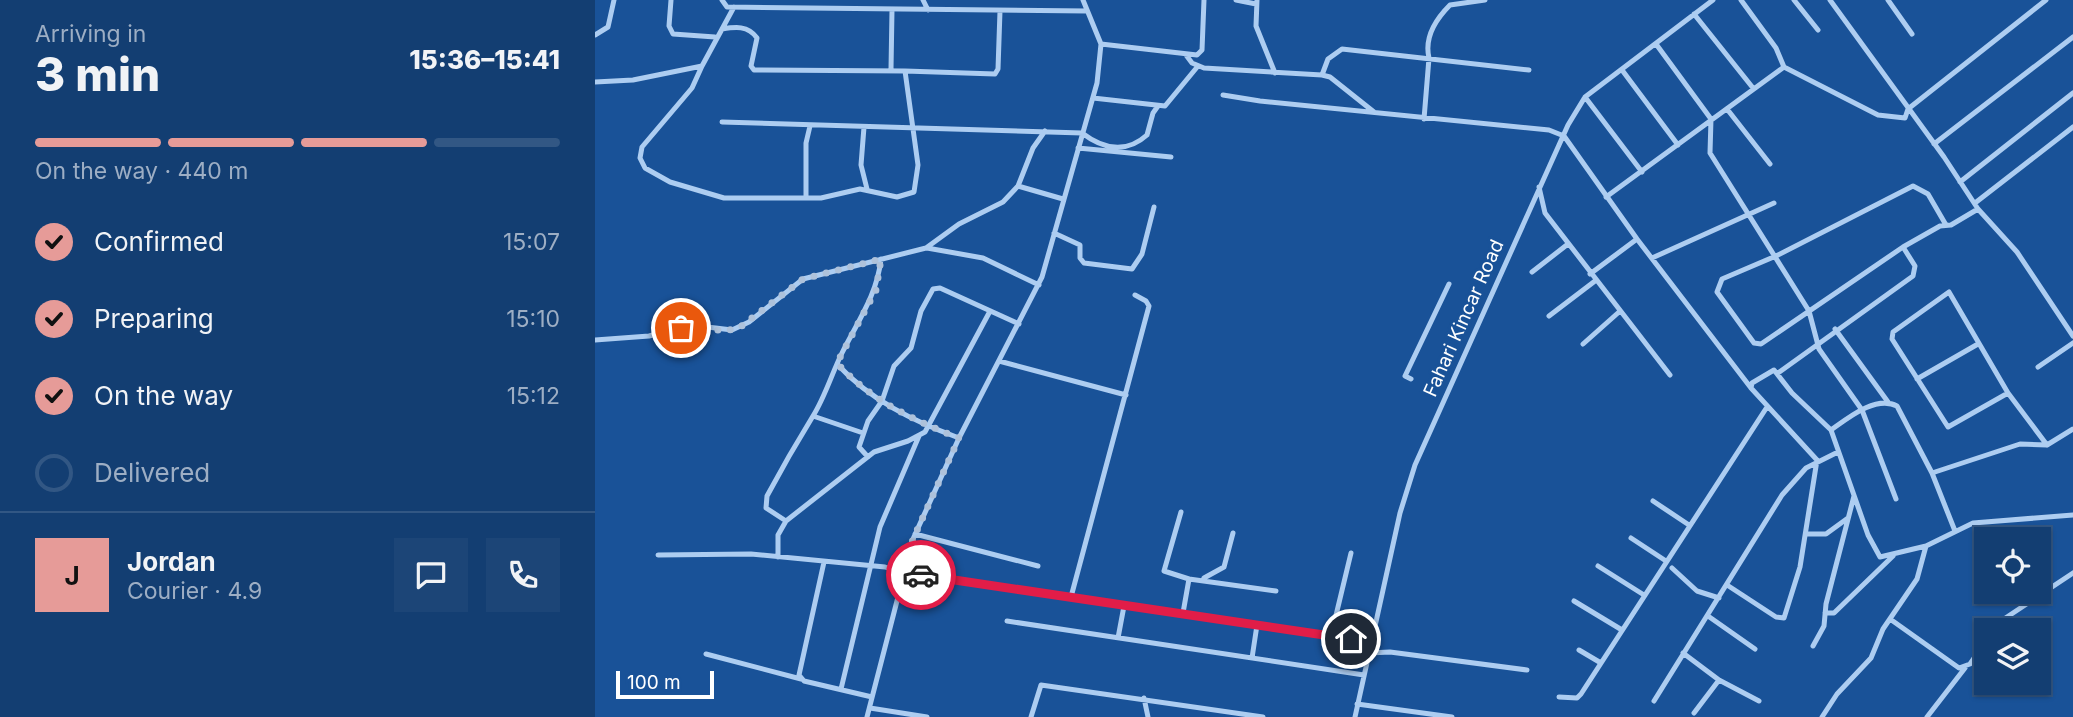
<!DOCTYPE html>
<meta charset="utf-8">
<style>
body{margin:0;font-family:Inter,sans-serif;background:#1c4577;color:#f1f3f6;height:100vh;display:flex;flex-direction:column;font-size:26px;white-space:nowrap}
*{box-sizing:border-box;margin:0}
p{font-size:23px;color:#9daec4}
.icon{flex:none;width:38px;height:38px;fill:none;stroke:currentColor;stroke-width:2;stroke-linecap:round;stroke-linejoin:round}
.map{position:relative;flex:1;overflow:hidden}
.panel{display:flex;flex-direction:column;background:#133e72;width:595px}
.panel>*{flex:none}
.fabs{position:absolute;left:1379px;top:527px;display:grid;gap:14px}
.fabs a{display:grid;place-items:center;width:77px;height:77px;border-radius:0px;background:#133e72;box-shadow:0 2px 5px #0004,0 0 0 2px #325784;font-size:35px}
.scale{position:absolute;left:21px;bottom:18px;width:98px;box-sizing:border-box;padding-left:7px;border:4px solid #fff;border-top:0;font-size:19px;line-height:24px;white-space:nowrap;color:#fff;-webkit-text-stroke:5px #195298;paint-order:stroke}
.pin{position:absolute;display:grid;place-items:center;width:60px;height:60px;color:#fff;margin:-30px;border:4px solid #fff;border-radius:50%;box-shadow:0 2px 7px #0007}
.courier{position:absolute;display:grid;place-items:center;width:70px;height:70px;margin:-35px;border:5px solid #e11d48;border-radius:50%;background:#fff;color:#222;box-shadow:0 2px 9px #0007}
.headline em{font-style:normal;font-weight:800}
.headline div{display:flex;flex-direction:column-reverse}
.headline{display:flex;align-items:center;justify-content:space-between;height:119px;padding:0 35px}
h1{font-size:46px;font-weight:800;line-height:52px}
.bar{display:grid;grid-template-columns:repeat(4,1fr);gap:10px 7px;align-content:center;height:84px;padding:0 35px}
.bar i{height:9px;border-radius:5px;background:#325784}
.bar .on{background:#e69b98}
.bar p{grid-column:span 4}
.line{display:flex;align-items:center;gap:18px;padding:0 35px;border-top:2px solid #325784}
.line div{flex:1}
.round{display:grid;place-items:center;flex:none;width:74px;height:74px;border-radius:0px;background:#1c4577}
ol{padding:0 35px;list-style:none}
li{display:flex;align-items:center;gap:21px;height:77px}
li p{margin-inline-start:auto}
li .icon{padding:7px;border-radius:50%;background:#e69b98;color:#111;stroke-width:4}
li:last-child{color:#9daec4}
li i{width:38px;height:38px;border:4px solid #325784;border-radius:50%}
main{display:flex;flex:1;min-height:0}
.map>svg:first-child{display:block}
.lines{fill:none;stroke-linecap:round;stroke-linejoin:round}
.minor{stroke:#adcdf1;stroke-width:5}
.done{stroke:#aec2db;stroke-width:7;stroke-dasharray:0 12.6}
.route{stroke:#e11d48;stroke-width:9}
.labels{text-anchor:middle;stroke-width:6;stroke-linejoin:round;paint-order:stroke}
.street-label{font-size:19px;fill:#fff;stroke:#195298}
</style>
<main>
<section class="panel">
<div class="headline"><div><h1>3 min</h1><p>Arriving in</p></div><em>15:36–15:41</em></div>
<div class="bar"><i class="on"></i><i class="on"></i><i class="on"></i><i></i><p>On the way · 440 m</p></div>
<ol>
<li><svg class="icon" aria-label="check" viewBox="0 0 24 24"><path d="M5 12l5 5 9-10"/></svg>Confirmed<p>15:07</p></li>
<li><svg class="icon" aria-label="check" viewBox="0 0 24 24"><path d="M5 12l5 5 9-10"/></svg>Preparing<p>15:10</p></li>
<li><svg class="icon" aria-label="check" viewBox="0 0 24 24"><path d="M5 12l5 5 9-10"/></svg>On the way<p>15:12</p></li>
<li><i></i>Delivered</li>
</ol>
<div class="line" style="height:126px"><b class="round" style="background:#e69b98;color:#111">J</b><div><b>Jordan</b><p>Courier · 4.9</p></div><a class="round"><svg class="icon" aria-label="chat" viewBox="0 0 24 24"><path d="M4 5h16v11H9l-5 4z"/></svg></a><a class="round"><svg class="icon" aria-label="phone" viewBox="0 0 24 24"><path d="M5 4h4l2 5-3 2q2 4 5 5l2-3 5 2v4C11 20 4 13 5 4z"/></svg></a></div>
</section>
<div class="map">
<svg width="1478" height="717" viewBox="0 0 1478 717">
<rect width="100%" height="100%" fill="#195298"/>
<g class="lines">
<path class="minor" d="M76 0 74 26 78 34 120 37
M127 0 132 7 492 11
M328 0 333 10
M641 0 661 4
M662 0 661 26 680 73
M1146 0 1181 48 1189 67 1283 115 1310 118 1313 109 1451 0
M1199 0 1223 30
M1235 0 1349 157 1383 209 1422 252 1478 336
M1293 0 1317 34
M1099 14 1158 88
M0 35 13 27 19 0
M506 44 602 55 607 50 609 0
M1061 44 1116 119 1115 153 1214 311 1224 349 1267 410 1301 499
M591 55 597 63 609 68 727 75 735 77 779 112
M107 66 97 88 47 147 45 158 50 168 75 182 129 198H226L265 189 302 197 319 192 323 165 310 71 159 70 156 66 162 38C153 25 140 27 127 29
M296 69 297 10
M1027 70 1083 145
M310 71 400 74 403 69 405 11
M727 75 733 59 747 49 934 70
M0 82 38 80 107 66 139 7
M628 95 665 101 954 130 969 136 1042 239 1156 388 1222 460 1205 567 1189 618 1181 617 1132 585
M990 97 1047 172
M498 98 570 106 603 66
M1132 109 1175 164
M829 119 834 58C829 37 841 19 855 5L890 0
M127 122 487 133C508 149 531 154 552 135L558 113 563 106
M269 127 266 165 272 189
M1339 144 1478 37
M483 148 576 157
M1365 182 1478 93
M423 186 468 199
M944 187 950 213 1075 375
M211 197V143L215 126
M1011 197 1189 67
M1380 203 1478 127
M1351 225 1333 194 1318 186 1181 256 1127 279 1122 292 1159 343 1166 344 1308 247 1345 226 1356 225 1383 209
M459 233 485 245V258L489 263 537 269 547 254 559 207
M332 248 388 258 444 285
M1057 258 1179 203
M937 272 973 244
M995 274 1042 239
M954 316 1000 281
M1240 329 1293 402
M0 340 54 336 96 325 137 330 154 322 208 279 331 248 364 224 408 202 423 186 438 148 450 131
M988 344 1024 312
M404 361 531 395
M242 364C275 400 318 421 364 438
M1443 367 1478 343
M1183 373 1318 276 1320 266 1308 247
M816 379 810 376 854 284
M1322 379 1383 344
M1156 388 1157 383 1179 370 1197 393 1236 430 1273 535 1285 557 1331 546
M1413 393 1353 427 1297 339 1298 332 1354 292 1413 393 1452 445
M218 416 268 433
M1236 430C1253 418 1281 395 1302 406L1337 473 1360 531
M273 457 264 447 273 421 287 401 299 366 316 348 326 311 338 289 345 288 424 324
M1337 473 1425 444 1452 445 1478 429
M1058 501 1094 525
M586 512 569 571 594 579
M191 521 171 508 172 496C187 468 202 442 218 416 230 397 237 373 247 353 263 321 282 295 286 259
M320 534 443 566
M1211 534H1231L1253 518
M1036 538 1071 561
M63 555 156 554 290 567 308 573 776 642
M183 557V535L191 521 279 452 313 441 330 432 394 313
M229 562 204 675 209 681 277 697
M1003 566 1049 595
M1077 568 1102 591 1124 598
M609 578 629 567 638 533
M476 597 554 306 551 301 540 295
M979 601 1027 630
M588 613 594 579 681 591
M1230 613H1239L1298 556
M1113 616 1160 649
M1295 619 1364 668 1375 664 1391 641
M412 621 769 675
M1399 630 1409 619 1478 573
M736 636 756 553
M523 638 529 606
M1218 646 1229 626 1231 604 1259 496
M984 650 1006 663
M774 653 795 652 932 670
M1088 653 1124 680 1164 701
M111 654 206 679
M657 658 662 625
M246 689 285 527 324 436
M964 697 982 698 986 694 1172 407
M549 698 553 717
M1059 701 1187 495 1211 468 1243 452
M762 704 857 717
M275 708 332 717
M1099 713 1124 680
M272 717 318 539 364 438 447 277 502 83 506 44 488 0
M436 717 446 685 668 717
M760 717 805 513 820 465 973 125 990 97 1118 0
M1227 717 1242 694 1276 658 1288 629 1322 579 1331 546 1378 523 1478 515
M1332 717 1370 668"/>
</g>
<g class="lines">
<path class="done" d="M86 328 96 325 128 331 144 328 208 279 286 259 281 290 242 363C275 400 318 420 364 438L318 539 308 573 326 575"/>
<path class="route" d="M326 575 756 639"/>
</g>
<g class="labels">
<g class="street-label">
<text transform="translate(868 318) rotate(-66)" y="7">Fahari Kincar Road</text>
</g>
</g>
</svg>
<div class="fabs">
<a><svg class="icon" aria-label="locate" viewBox="0 0 24 24"><circle cx="12" cy="12" r="6"/><path d="M12 2v4M12 18v4M2 12h4M18 12h4"/></svg></a>
<a><svg class="icon" aria-label="layers" viewBox="0 0 24 24"><path d="M12 4l9 5-9 5-9-5zM3 14l9 5 9-5"/></svg></a>
</div>
<div class="scale">100 m</div>
<div class="pin" style="left:86px;top:328px;background:#ea580c"><svg class="icon" aria-label="bag" viewBox="0 0 24 24"><path d="M5 8h14l-1 12H6zM9 8a3 3 0 0 1 6 0"/></svg></div>
<div class="pin" style="left:756px;top:639px;background:#1f2937"><svg class="icon" aria-label="home" viewBox="0 0 24 24"><path d="M3 11l9-7 9 7M6 9v11h12V9"/></svg></div>
<div class="courier" style="left:326px;top:575px"><svg class="icon" aria-label="car" viewBox="0 0 24 24"><path d="M5 17H2v-5l4-1 3-4h7l3 4 3 1v5h-3M9 17h6M6 11h13"/><circle cx="7" cy="17" r="2"/><circle cx="17" cy="17" r="2"/></svg></div>
</div>
</main>
